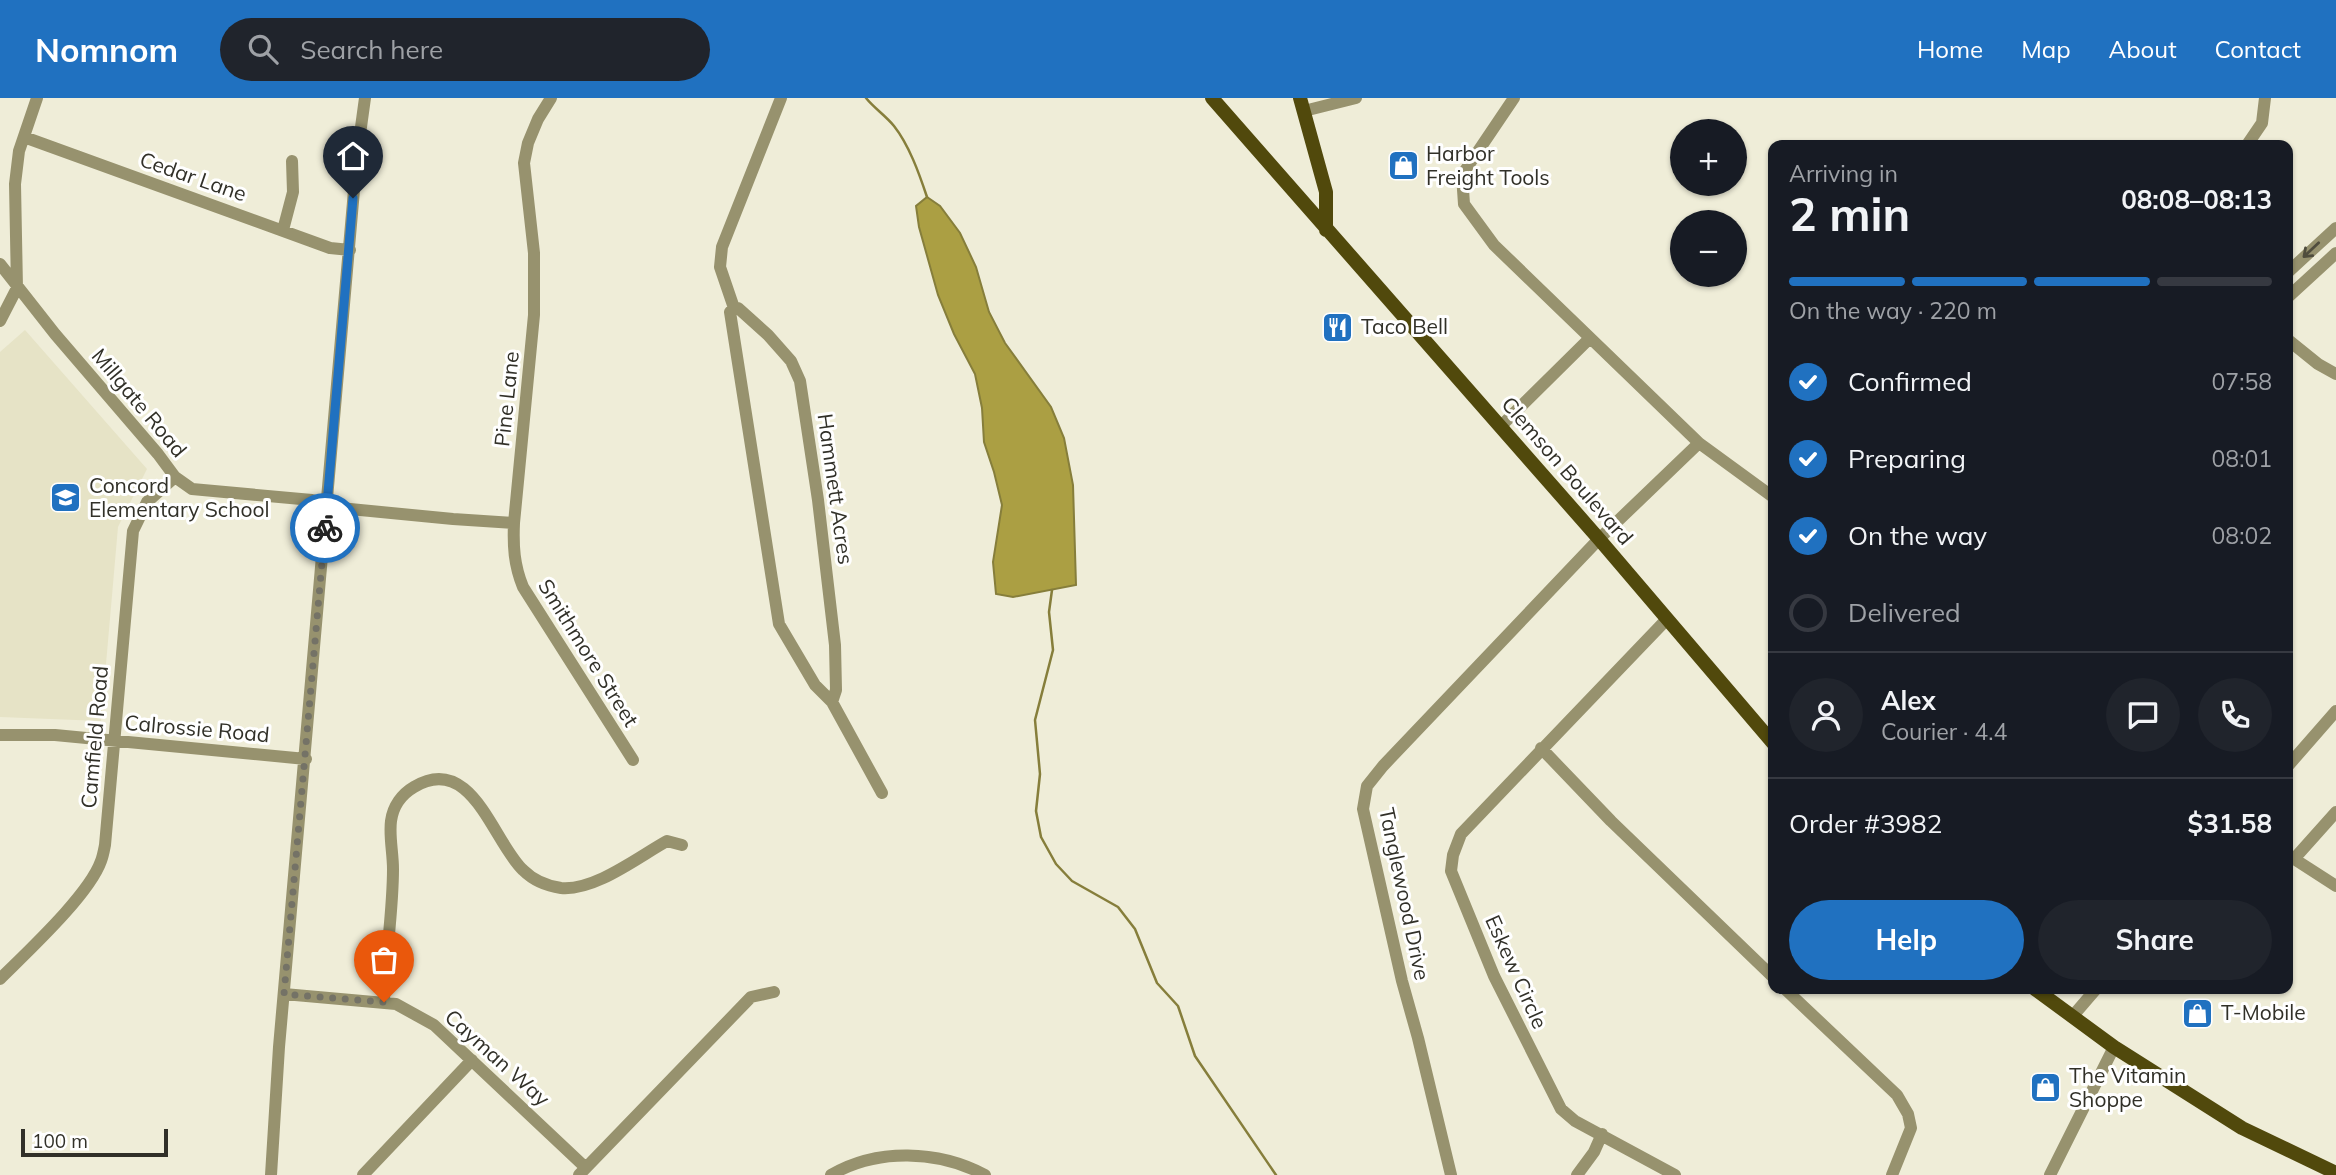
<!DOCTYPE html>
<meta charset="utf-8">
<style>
body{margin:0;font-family:Mulish,sans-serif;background:#20242c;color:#f1f3f6;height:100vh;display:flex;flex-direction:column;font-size:26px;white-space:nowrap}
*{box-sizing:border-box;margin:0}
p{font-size:23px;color:#9ea1a6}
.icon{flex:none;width:38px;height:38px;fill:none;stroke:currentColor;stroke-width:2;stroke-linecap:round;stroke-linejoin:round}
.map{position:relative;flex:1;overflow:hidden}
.drawer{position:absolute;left:1768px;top:42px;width:525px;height:854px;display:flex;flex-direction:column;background:#171b24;border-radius:14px;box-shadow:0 2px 5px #0004}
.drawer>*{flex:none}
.tools{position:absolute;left:1670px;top:21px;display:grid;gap:14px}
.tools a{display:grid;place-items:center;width:77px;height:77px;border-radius:50%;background:#171b24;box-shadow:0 2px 5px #0004;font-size:35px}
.scale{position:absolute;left:21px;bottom:18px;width:147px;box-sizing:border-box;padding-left:7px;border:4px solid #313028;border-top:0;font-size:19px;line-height:24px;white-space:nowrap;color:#313028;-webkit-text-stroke:5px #fff;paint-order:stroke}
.pin{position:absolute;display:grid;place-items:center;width:60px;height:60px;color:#fff;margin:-72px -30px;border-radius:50% 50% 50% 0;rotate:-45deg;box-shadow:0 0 7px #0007}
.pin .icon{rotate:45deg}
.courier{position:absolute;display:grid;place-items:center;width:70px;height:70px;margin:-35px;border:5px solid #2071c0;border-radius:50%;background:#fff;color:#222;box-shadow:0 2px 9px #0007}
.summary em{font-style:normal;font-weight:700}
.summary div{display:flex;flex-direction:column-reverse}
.summary{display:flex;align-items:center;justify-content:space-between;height:119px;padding:0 21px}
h1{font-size:46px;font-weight:700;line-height:52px}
.bar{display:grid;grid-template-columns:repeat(4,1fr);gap:10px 7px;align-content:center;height:84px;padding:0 21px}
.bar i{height:9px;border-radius:5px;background:#363941}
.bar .current{background:#2071c0}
.bar p{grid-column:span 4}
.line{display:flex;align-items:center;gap:18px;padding:0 21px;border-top:2px solid #363941}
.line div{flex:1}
.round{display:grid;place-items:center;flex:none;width:74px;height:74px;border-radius:37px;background:#20242c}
ol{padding:0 21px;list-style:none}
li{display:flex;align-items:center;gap:21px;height:77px}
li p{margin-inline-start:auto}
li .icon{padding:7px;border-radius:50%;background:#2071c0;color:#fff;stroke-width:4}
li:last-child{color:#9ea1a6}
li i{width:38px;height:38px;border:4px solid #363941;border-radius:50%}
.action{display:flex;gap:14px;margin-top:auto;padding:14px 21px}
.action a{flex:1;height:80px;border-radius:42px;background:#2071c0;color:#fff;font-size:28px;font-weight:700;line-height:80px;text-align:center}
.action a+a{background:#20242c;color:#f1f3f6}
header{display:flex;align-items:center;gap:42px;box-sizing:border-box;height:98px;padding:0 35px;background:#2071c0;color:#fff}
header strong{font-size:33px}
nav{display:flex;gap:38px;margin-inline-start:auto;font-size:24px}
.search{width:490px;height:63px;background:#20242c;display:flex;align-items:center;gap:18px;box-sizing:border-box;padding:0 24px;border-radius:38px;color:#9ea1a6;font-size:26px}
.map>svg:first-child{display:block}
.built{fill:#e6e3c6}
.water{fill:#ab9f43;stroke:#867e3b;stroke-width:2}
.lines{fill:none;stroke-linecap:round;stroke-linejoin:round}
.stream{stroke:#867e3b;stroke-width:2.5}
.minor{stroke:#97926e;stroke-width:12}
.major{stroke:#51490c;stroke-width:14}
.oneway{stroke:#504d3d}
.done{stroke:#747266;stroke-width:7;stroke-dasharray:0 12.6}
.route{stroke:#2071c0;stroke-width:9}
.labels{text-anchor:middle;stroke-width:6;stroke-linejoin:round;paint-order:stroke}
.poi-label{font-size:21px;fill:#313028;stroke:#fff;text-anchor:start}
.street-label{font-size:21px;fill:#313028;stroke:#fff}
</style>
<header>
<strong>Nomnom</strong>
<div class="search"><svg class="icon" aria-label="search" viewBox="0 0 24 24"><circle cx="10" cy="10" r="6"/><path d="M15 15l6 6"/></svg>Search here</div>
<nav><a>Home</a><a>Map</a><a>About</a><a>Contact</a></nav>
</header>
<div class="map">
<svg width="2336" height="1077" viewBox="0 0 2336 1077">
<rect width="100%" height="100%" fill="#efedd8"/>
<path class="built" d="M25 232 147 371 118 429 101 623 0 619V254Z"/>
<path class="water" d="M927 99 940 108 960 135 976 169 989 214 1005 245 1051 309 1064 340 1073 387 1076 487 1013 499 996 496 993 464 1002 407 994 374 984 344 982 310 975 276 954 236 938 197 919 129 916 108Z"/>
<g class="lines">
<path class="stream" d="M866 0C874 10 886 18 894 28 909 47 919 75 927 99
M1052 492 1049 514 1053 552 1035 622 1040 676 1036 713 1041 739 1056 766 1072 783 1118 809 1135 831 1157 885 1178 908 1195 958 1276 1077"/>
<path class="minor" d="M551 0 538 21 528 45 524 65 534 155V217L514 425C513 448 514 467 523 489L633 662
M1514 0 1462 77 1464 106 1494 147 1699 345 1773 399
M1304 13 1356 0
M24 39 330 150 350 152
M2247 47 2262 25 2265 0
M283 132 293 94 292 63
M0 166 55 236 158 356 175 379 192 391 312 402 350 411 453 421 514 425
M2287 175 2336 130
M2287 200 2336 155
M734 210 720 169 722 149 781 0
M0 223 17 190 15 86 19 53 37 0
M2287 241 2318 266 2336 276
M1500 329 1590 240
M1667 521 1461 736 1453 757 1451 773 1494 878 1561 1011 1575 1023 1675 1077
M832 604 836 592 835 547 818 402 800 283 791 263 768 237 738 210H734L730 214 779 526 815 587 832 604 882 695
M0 637H55L306 661
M1541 650 1611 723 1773 879
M2287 669 2336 613
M2288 757 2336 788
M2294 761 2336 714
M0 881C27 854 89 797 101 763 103 758 104 752 105 747L133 433 147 404 175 379
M1785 891 1897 997 1908 1016 1911 1030 1892 1077
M284 896 396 906 434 927 586 1070
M384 904C385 860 393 815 393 771 393 755 389 738 391 723 393 708 402 696 414 689 472 654 493 744 523 772 533 782 547 788 561 790 595 793 638 759 667 743L682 747
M2072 919 2096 891
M271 1077 279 949 357 58 365 0
M363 1077 472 962
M579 1077 751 899 774 894
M831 1077C877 1050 938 1052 985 1077
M1451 1077 1418 940 1402 883 1363 711 1367 688 1383 668 1599 441 1699 345
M1577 1077 1594 1054 1602 1036
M2050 1077 2114 949"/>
<path class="major" d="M1212 0 1599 441 1773 645
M1300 0 1326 94V132
M2035 891 2114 949 2242 1030 2336 1075"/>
</g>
<defs><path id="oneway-shaft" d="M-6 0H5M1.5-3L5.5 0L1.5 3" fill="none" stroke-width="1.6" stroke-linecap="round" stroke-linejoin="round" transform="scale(1.75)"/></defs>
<use class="oneway" href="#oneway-shaft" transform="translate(2311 152) rotate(137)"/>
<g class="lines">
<path class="done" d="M325 430 284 896 384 904"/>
<path class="route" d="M325 430 353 100"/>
</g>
<defs>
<symbol id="shop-square" viewBox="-11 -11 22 22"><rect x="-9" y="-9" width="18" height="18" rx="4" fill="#2071c0" stroke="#fff"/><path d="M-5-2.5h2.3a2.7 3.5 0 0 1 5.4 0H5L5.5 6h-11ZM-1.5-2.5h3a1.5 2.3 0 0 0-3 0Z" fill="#fff"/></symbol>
<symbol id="restaurant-square" viewBox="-11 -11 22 22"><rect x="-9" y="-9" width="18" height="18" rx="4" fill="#2071c0" stroke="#fff"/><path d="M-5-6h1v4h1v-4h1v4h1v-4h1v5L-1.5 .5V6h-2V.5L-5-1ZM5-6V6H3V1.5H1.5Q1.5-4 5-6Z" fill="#fff"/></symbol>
<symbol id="school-square" viewBox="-11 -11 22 22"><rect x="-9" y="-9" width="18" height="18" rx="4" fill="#2071c0" stroke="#fff"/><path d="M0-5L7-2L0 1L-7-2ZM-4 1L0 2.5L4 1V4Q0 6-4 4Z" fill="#fff"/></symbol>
</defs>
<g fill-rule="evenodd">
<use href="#shop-square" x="1386" y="50" width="35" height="35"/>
<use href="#restaurant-square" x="1320" y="212" width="35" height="35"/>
<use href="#school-square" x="48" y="382" width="35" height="35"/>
<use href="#shop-square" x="2180" y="898" width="35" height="35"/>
<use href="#shop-square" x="2028" y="972" width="35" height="35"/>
</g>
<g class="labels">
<g class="poi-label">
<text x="1426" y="63">Harbor<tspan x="1426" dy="24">Freight Tools</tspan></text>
<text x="1361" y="236">Taco Bell</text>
<text x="89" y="395">Concord<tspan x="89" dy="24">Elementary School</tspan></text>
<text x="2221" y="922">T-Mobile</text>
<text x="2069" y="985">The Vitamin<tspan x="2069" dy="24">Shoppe</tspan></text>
</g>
<g class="street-label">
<text transform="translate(193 79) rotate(19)" y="7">Cedar Lane</text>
<text transform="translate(507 301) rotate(-84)" y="7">Pine Lane</text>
<text transform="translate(139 305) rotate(50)" y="7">Millgate Road</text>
<text transform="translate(1567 373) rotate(49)" y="7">Clemson Boulevard</text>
<text transform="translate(835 391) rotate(82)" y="7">Hammett Acres</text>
<text transform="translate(588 555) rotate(58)" y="7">Smithmore Street</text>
<text transform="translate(197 631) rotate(5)" y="7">Calrossie Road</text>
<text transform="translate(95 639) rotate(-85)" y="7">Camfield Road</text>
<text transform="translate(1404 796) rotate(78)" y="7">Tanglewood Drive</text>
<text transform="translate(1516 874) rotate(66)" y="7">Eskew Circle</text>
<text transform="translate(497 960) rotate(42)" y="7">Cayman Way</text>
</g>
</g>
</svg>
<div class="tools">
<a>+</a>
<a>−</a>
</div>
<div class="scale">100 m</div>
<div class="pin" style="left:384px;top:904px;background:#ea580c"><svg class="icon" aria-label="bag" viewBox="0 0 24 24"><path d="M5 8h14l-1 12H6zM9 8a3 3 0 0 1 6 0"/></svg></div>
<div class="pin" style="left:353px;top:100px;background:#1f2937"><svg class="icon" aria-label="home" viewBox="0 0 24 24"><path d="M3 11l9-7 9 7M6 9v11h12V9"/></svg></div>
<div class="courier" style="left:325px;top:430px"><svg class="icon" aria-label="bike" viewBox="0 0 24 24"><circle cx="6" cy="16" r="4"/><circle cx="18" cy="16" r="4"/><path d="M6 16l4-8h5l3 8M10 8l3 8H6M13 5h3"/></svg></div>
<section class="drawer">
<div class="summary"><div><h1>2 min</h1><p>Arriving in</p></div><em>08:08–08:13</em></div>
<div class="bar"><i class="current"></i><i class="current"></i><i class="current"></i><i></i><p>On the way · 220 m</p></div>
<ol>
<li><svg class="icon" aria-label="check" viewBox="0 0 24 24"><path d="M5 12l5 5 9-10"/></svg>Confirmed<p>07:58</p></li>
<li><svg class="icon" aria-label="check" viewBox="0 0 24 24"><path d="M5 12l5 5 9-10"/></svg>Preparing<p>08:01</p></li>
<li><svg class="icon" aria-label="check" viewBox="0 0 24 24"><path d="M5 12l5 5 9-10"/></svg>On the way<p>08:02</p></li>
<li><i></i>Delivered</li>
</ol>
<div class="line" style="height:126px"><a class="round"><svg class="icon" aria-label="person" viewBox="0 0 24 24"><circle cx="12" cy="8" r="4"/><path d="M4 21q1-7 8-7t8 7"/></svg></a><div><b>Alex</b><p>Courier · 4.4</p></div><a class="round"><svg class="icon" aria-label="chat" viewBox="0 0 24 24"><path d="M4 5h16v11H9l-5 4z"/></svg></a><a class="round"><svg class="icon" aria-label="phone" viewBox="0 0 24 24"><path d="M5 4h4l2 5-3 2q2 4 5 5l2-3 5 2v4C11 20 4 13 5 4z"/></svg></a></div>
<div class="line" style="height:91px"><div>Order #3982</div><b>$31.58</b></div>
<div class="action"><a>Help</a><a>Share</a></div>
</section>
</div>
